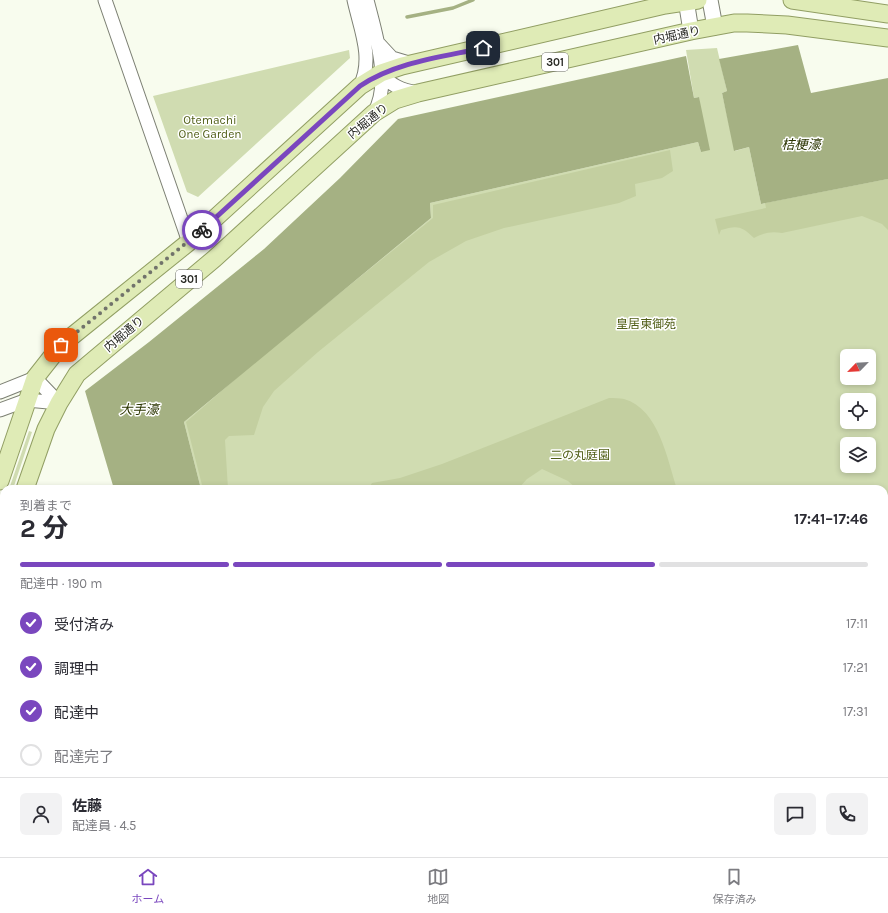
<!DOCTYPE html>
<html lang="ja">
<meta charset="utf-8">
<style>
body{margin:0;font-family:Karla,"Noto Sans JP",sans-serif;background:#f2f2f3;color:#2b2b33;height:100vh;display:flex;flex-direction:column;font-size:15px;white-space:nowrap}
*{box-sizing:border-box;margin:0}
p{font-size:13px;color:#7c7c81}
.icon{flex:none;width:22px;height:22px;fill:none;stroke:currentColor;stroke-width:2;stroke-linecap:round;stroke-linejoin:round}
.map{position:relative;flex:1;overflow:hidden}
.details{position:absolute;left:0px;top:485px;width:888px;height:372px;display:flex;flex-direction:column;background:#fff;border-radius:12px 12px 0 0;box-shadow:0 2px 6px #0003}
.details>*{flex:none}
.needle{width:26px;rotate:245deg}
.controls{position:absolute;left:840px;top:349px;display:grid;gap:8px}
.controls a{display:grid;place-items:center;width:36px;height:36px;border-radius:6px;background:#fff;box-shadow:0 2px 6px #0003;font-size:20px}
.pin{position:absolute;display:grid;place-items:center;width:34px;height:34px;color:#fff;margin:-17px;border-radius:8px;box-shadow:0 2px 6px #0006}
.courier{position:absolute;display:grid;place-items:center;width:40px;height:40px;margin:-20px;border:3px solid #7a47be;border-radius:50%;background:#fff;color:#222;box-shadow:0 1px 5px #0007}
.headline em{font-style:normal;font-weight:700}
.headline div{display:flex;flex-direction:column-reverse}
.headline{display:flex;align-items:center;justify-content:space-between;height:68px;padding:0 20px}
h1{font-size:26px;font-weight:700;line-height:30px}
.bar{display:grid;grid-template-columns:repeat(4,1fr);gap:6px 4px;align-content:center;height:48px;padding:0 20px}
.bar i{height:5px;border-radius:3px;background:#e1e1e2}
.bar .active{background:#7a47be}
.bar p{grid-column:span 4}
.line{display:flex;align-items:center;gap:10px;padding:0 20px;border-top:1px solid #e1e1e2}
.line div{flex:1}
.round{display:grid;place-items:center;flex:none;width:42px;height:42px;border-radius:6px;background:#f2f2f3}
ol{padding:0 20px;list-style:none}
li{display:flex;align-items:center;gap:12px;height:44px}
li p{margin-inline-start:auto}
li .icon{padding:4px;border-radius:50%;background:#7a47be;color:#fff;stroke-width:4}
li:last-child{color:#7c7c81}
li i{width:22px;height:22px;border:2px solid #e1e1e2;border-radius:50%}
.tab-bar{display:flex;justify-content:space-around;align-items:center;height:56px;border-top:1px solid #e1e1e2;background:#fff;font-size:11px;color:#7c7c81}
.tab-bar a{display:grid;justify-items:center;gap:2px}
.tab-bar .active{color:#7a47be}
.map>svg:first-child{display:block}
.green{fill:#d0dcb1;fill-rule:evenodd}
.forest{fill:#c3cfa0}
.water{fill:#a5b183}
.pier{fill:#f8fcee}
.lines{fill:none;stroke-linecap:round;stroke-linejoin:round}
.stream{stroke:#a5b183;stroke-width:3.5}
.tertiary-casing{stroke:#7d8074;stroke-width:15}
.secondary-casing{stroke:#7d8074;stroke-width:17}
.primary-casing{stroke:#919e63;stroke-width:19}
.tertiary{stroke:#fff;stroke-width:13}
.secondary{stroke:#fff;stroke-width:15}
.primary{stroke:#dfebb6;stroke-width:17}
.done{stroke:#71736b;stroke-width:4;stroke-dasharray:0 7.2}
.route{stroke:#7a47be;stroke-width:5}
.labels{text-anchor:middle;stroke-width:3;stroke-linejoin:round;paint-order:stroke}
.shield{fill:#fff;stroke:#686966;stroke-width:1}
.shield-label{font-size:11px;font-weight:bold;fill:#282924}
.street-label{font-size:12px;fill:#282924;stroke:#fff}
.park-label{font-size:12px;fill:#505e16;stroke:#fff}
.water-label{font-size:13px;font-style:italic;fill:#2b3500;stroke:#fff}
</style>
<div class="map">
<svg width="888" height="857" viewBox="0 0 888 857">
<rect width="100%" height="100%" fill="#f8fcee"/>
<path class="green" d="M717 48 727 91 722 93 735 151 749 147 761 204 888 179V857H316L313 853H884V489H201L184 422 431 218 430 203 698 142 701 152 699 97 694 98 686 50ZM847 356H869V378H847ZM847 400H869V422H847ZM847 444H869V466H847Z
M349 50 350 58 198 197 187 192 153 96Z
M29 431 32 432 13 489H9Z
M138 853H296L290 857H139Z"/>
<path class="forest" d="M670 150 673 171 662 178 635 184 636 196 619 203 504 228 466 241 429 262 318 352 274 391 263 407 254 435 229 436 225 440 228 489H203L186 422 256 361 433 218V205Z
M888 179V230L882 224 862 216 782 233C771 231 763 233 754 238 742 226 737 225 721 230L719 235 715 219 766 208 765 203Z
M609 398C614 398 620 398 624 399 659 409 667 459 677 489H577L568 481 542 469 527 479 518 489 501 485 492 489H368L372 483 400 478 442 464Z
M362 853H398L393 857H363Z
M707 853H763L761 857H712Z
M810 853H871L866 857H812Z"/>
<path class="water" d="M798 45 811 93 888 78V179L761 204 749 147 734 151 722 93 727 91 719 59Z
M686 56 694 98 699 97 710 150 701 152 698 142 430 203 431 218 184 422 201 489H114L85 391 149 342 264 249 340 178 398 119Z
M402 853H472L474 857H397Z"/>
<path class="pier" d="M81 853H126L115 857H82Z"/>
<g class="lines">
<path class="stream" d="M407 17 453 8 473 0"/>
<defs>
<path id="tertiary" d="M105 0 189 242
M354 0C360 28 374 58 360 86
M367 0C375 32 392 83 374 113
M379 44 392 58 412 64
M380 72C391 86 401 90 418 93
M0 392 35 378 59 403
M0 410 27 400 59 403"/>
<path id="secondary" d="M686 0 691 31
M710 0 715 27
M0 817 4 833
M9 853 10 857
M39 853 40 857"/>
<path id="primary" d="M792 0 888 14
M0 481 35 378 61 345 189 242 360 86 381 73 402 66 665 5 698 0
M25 489 46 429 59 403 77 374 214 259 374 113 395 100 418 93 691 31 734 23H747L787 25 888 38
M0 562 4 550
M0 656 4 678
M0 778 4 776"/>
</defs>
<use href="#tertiary" class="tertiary-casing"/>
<use href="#secondary" class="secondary-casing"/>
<use href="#primary" class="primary-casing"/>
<use href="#tertiary" class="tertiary"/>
<use href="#secondary" class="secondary"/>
<use href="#primary" class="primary"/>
</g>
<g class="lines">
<path class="done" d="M61 345 202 230"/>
<path class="route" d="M202 230 360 86C396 62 442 57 483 48"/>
</g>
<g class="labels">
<g class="shield">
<rect x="542" y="53" width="26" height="18" rx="3"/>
<rect x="176" y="270" width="26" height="18" rx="3"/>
</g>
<g class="shield-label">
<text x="555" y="66">301</text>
<text x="189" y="283">301</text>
</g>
<g class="street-label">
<text transform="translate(677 35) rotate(-12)" y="4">内堀通り</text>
<text transform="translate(368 121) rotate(-39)" y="4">内堀通り</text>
<text transform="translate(124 334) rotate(-40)" y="4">内堀通り</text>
</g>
<g class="park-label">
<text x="210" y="124">Otemachi<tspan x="210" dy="14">One Garden</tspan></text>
<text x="646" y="328">皇居東御苑</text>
<text x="580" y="459">二の丸庭園</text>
</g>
<g class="water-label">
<text x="801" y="149">桔梗濠</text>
<text x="139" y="414">大手濠</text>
</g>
</g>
</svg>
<div class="controls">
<a><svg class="needle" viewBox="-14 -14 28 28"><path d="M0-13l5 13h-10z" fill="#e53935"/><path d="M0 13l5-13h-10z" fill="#7c7c81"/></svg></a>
<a><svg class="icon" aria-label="locate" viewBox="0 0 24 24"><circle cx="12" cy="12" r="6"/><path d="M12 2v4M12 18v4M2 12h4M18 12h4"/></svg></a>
<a><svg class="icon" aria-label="layers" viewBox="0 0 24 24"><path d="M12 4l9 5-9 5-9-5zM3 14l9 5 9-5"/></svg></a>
</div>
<div class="pin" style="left:61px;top:345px;background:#ea580c"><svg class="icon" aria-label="bag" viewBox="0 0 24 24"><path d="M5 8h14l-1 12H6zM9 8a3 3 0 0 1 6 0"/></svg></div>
<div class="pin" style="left:483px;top:48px;background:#1f2937"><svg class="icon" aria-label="home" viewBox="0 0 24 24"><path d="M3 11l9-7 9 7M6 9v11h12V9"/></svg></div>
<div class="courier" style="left:202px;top:230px"><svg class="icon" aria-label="bike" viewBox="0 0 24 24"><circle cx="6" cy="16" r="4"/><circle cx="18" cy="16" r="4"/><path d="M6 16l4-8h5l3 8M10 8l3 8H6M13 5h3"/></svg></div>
<section class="details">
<div class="headline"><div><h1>2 分</h1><p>到着まで</p></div><em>17:41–17:46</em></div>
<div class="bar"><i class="active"></i><i class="active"></i><i class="active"></i><i></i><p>配達中 · 190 m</p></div>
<ol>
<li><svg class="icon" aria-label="check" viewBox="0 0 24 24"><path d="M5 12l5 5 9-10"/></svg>受付済み<p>17:11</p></li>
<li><svg class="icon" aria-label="check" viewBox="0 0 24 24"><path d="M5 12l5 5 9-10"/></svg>調理中<p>17:21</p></li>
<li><svg class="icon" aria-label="check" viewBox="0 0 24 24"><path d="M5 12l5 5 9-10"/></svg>配達中<p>17:31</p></li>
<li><i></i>配達完了</li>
</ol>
<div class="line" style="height:72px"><a class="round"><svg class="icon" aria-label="person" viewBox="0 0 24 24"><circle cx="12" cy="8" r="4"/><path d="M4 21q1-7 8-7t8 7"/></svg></a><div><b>佐藤</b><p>配達員 · 4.5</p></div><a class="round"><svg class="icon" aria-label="chat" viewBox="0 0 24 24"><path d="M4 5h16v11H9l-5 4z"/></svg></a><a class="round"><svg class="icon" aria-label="phone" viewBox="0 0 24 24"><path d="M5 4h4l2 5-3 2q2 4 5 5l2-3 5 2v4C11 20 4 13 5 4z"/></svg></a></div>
</section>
</div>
<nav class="tab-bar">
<a class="active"><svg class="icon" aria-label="home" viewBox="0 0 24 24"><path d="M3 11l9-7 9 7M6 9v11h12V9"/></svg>ホーム</a>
<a><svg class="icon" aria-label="map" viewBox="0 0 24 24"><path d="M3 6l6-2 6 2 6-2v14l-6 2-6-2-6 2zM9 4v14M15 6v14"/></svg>地図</a>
<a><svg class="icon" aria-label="saved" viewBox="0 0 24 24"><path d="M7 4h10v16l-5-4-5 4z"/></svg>保存済み</a>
</nav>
